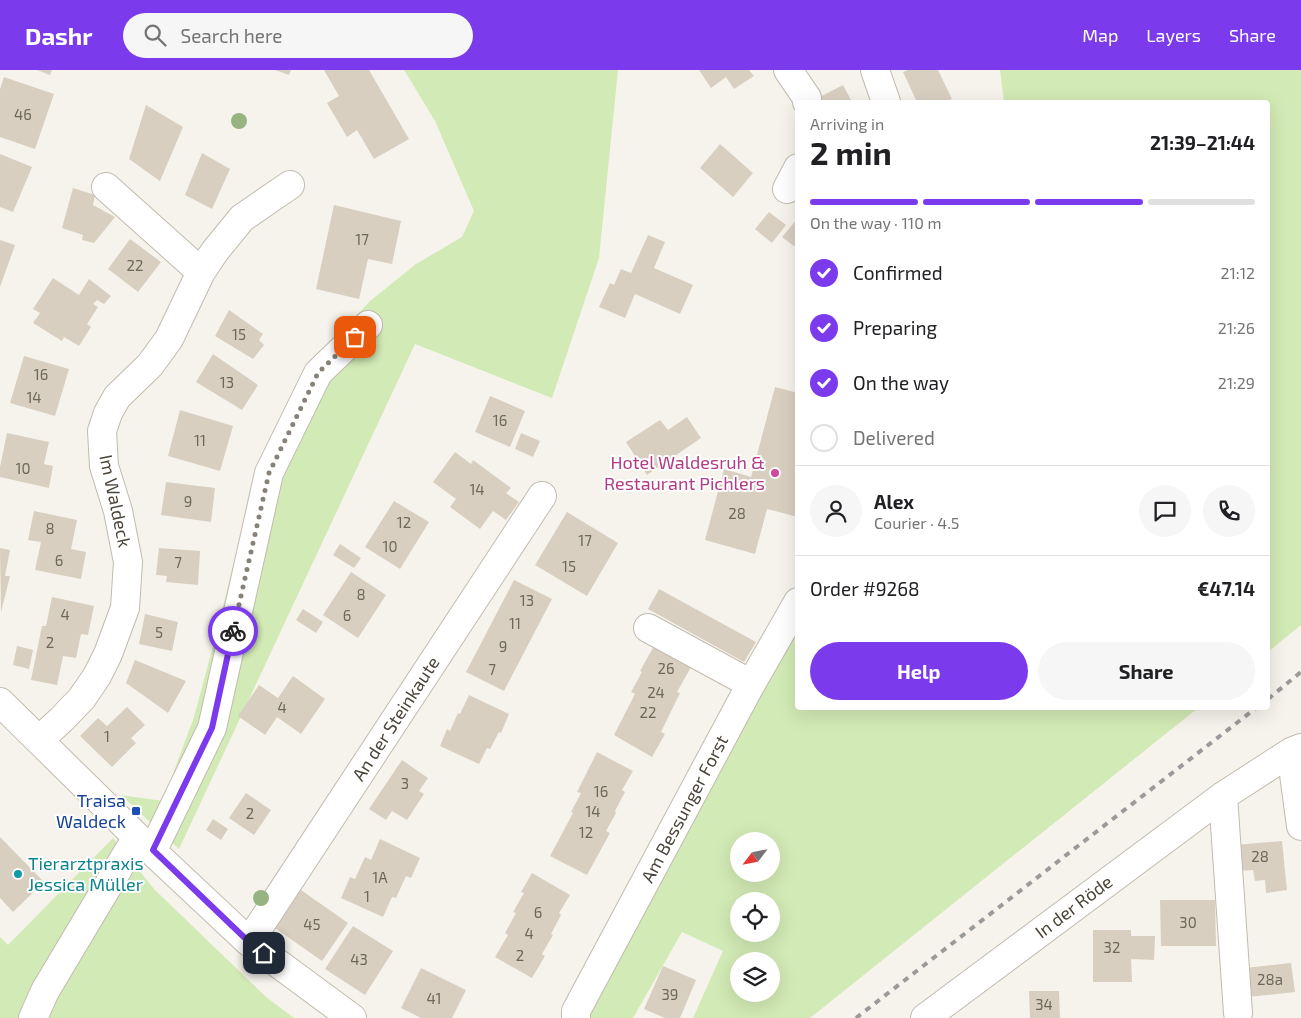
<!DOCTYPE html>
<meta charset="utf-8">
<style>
body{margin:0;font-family:"Exo 2",sans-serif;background:#f6f6f6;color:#202124;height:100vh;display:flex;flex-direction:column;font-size:19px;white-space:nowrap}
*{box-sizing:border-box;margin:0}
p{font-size:16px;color:#757577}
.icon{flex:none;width:28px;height:28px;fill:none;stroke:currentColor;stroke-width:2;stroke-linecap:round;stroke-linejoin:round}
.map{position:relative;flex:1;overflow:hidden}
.details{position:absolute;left:795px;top:30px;width:475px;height:610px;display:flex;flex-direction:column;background:#fff;border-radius:5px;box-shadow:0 5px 20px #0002}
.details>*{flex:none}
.needle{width:32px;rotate:238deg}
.fabs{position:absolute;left:730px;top:762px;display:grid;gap:10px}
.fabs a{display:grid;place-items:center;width:50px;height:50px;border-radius:50%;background:#fff;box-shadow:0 5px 20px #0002;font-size:25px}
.pin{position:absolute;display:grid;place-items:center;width:42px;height:42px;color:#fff;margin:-21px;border-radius:10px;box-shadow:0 2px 8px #0006}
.courier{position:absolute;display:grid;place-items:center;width:50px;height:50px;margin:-25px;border:4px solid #7c3aed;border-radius:50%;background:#fff;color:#222;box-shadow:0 1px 6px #0007}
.summary em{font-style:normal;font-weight:700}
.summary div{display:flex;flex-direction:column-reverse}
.summary{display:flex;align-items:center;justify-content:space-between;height:85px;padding:0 15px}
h1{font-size:32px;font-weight:700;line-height:38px}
.bar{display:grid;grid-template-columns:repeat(4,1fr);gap:8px 5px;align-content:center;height:60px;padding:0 15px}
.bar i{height:6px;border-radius:4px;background:#e0e0e0}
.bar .on{background:#7c3aed}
.bar p{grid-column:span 4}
.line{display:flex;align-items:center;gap:12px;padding:0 15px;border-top:1px solid #e0e0e0}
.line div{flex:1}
.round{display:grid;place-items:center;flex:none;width:52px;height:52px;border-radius:26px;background:#f6f6f6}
ol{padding:0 15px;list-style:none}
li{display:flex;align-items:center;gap:15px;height:55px}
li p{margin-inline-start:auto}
li .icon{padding:5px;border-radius:50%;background:#7c3aed;color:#fff;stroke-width:4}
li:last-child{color:#757577}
li i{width:28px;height:28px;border:2px solid #e0e0e0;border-radius:50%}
.button{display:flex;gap:10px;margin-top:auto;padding:10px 15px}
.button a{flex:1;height:58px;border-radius:30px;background:#7c3aed;color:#fff;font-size:20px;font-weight:700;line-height:58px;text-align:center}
.button a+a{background:#f6f6f6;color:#202124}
header{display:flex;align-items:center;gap:30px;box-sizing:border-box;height:70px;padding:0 25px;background:#7c3aed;color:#fff}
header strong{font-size:24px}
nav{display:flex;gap:28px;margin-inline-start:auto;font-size:18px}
.search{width:350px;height:45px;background:#f6f6f6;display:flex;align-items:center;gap:12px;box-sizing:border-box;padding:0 18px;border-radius:28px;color:#757577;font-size:19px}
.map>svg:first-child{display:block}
.green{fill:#d2eab5;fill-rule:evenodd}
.building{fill:#d8cfc1}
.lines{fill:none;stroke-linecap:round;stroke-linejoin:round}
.minor-casing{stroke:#c2bbae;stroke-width:30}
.minor{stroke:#fff;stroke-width:28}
.rail{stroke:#9a9a9a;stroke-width:4;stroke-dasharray:6 6;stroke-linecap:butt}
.tree{fill:#97b381}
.done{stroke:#878178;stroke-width:5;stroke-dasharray:0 9}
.route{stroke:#7c3aed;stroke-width:6}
.hotel-dot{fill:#d1479c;stroke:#fff;stroke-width:2}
.transit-dot{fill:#1a4fb4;stroke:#fff;stroke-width:2}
.culture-dot{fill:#0f9aa8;stroke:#fff;stroke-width:2}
.labels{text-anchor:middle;stroke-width:4;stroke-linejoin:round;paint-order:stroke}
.number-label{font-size:15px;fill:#6e675b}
.hotel-label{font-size:18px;fill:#b23c85;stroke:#fff;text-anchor:end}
.street-label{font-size:18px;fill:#4b4439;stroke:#fff}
.transit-label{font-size:18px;fill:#164399;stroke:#fff;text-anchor:end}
.culture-label{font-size:18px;fill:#0d838f;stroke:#fff;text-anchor:start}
</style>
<header>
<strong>Dashr</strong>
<div class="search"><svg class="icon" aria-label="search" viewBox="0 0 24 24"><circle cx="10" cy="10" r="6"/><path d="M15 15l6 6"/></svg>Search here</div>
<nav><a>Map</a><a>Layers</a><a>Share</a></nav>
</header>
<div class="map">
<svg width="1301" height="948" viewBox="0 0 1301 948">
<rect width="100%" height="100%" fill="#f6f3ec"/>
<path class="green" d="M404 0H618L599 188 552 328 415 274 179 779 121 725 163 731 194 647 217 561 251 423 324 281 369 232 416 194 462 167 474 141 435 51Z
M1000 0H1301V555L1268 582V32H1004Z
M797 552 798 638H1198L810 948H693L723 881 682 862 633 948H585ZM739 771H771V804H739ZM739 831H771V864H739ZM739 891H771V924H739Z
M113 768 154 819 266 927 294 948H0V867L8 875Z"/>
<path class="building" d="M37 0H52L50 5Z
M275 0H291L289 5Z
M324 0H369L409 69 374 89 357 60 347 67 327 33 339 26Z
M699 0H749L754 6 734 19 726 7 711 18Z
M908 0H938L952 29 943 32H917L903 2Z
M4 7 54 24 35 79 0 67V19Z
M843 15 852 32H820L818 28Z
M146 35 183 57 160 111 129 89Z
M720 74 753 103 733 127 700 98Z
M202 83 230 99 212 139 185 125Z
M0 84 32 97 13 142 0 137Z
M73 118 95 125 93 135 115 147 94 173 82 170 83 165 62 158Z
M334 135 401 151 392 194 368 189 359 229 316 219Z
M769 142 786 155 772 173 755 159Z
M798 148V179L782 167Z
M648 165 665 172 654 198 693 215 680 244 635 224 625 248 599 237 610 213 614 215 621 199 631 203Z
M130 169 161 192 138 222 108 199Z
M0 170 15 175 0 217Z
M53 208 79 225 89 209 111 226 104 234 97 230 93 234 98 237 87 254 91 257 79 276 64 267 62 271 33 253 40 243 33 239Z
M229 240 263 264 259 270 264 275 253 289 215 266Z
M213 284 258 315 242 340 196 312Z
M24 286 69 299 55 346 10 333Z
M775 317 798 323V447L767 439 755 484 705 470 724 399 751 407Z
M490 326 525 341 510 377 475 362Z
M180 340 233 356 220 401 168 386Z
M687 347 701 368 647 405 626 372 660 350 668 360Z
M7 363 49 372 44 394 53 396 49 418 0 407V397Z
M521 363 540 371 533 387 515 379Z
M455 382 471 394 473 390 511 418 506 423 519 432 506 450 493 441 480 459 450 437 456 429 433 412Z
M166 412 215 418 211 452 161 445Z
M394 431 429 452 400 499 365 477Z
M34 441 77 450 71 479 86 482 81 509 35 500 41 472 28 470Z
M567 442 618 473 587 526 535 495Z
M340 474 361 488 354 498 333 485Z
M0 478 10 480 5 506H10L1 542Z
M159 478 200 481 198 515 166 512 167 506 156 505Z
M351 502 386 525 358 568 323 545Z
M514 510 552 529 504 621 466 602Z
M659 519 756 572 744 592 648 539Z
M52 527 94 536 88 565 81 564 76 588 63 586 57 615 31 610 42 556H46Z
M303 539 323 552 316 563 296 550Z
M145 544 178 552 172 581 139 574Z
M17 576 33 580 29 599 13 595Z
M654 576 691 597 677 622 680 623 661 662 665 664 652 687 614 665 635 624 631 622 642 602 640 601Z
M135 590 186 611 168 643 126 613Z
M293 606 325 629 301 664 277 647 265 665 238 646 259 615 278 628Z
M469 625 509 644 501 663 499 662 490 679 487 678 479 694 440 676 447 659 450 661 458 643 460 644Z
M127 637 145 655 131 668 136 673 112 697 80 666 98 648 107 656Z
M597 682 633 701 622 720 625 722 615 741 616 743 606 761 610 763 587 805 550 786 573 743 571 742 581 723 577 722Z
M402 690 428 708 419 721 424 724 407 750 392 741 386 750 369 739Z
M246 723 271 740 254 765 229 748Z
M213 749 228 759 221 770 206 760Z
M0 767 44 812 13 842 0 828Z
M380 769 420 788 411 808 406 806 396 828 392 827 383 847 341 828 350 807 355 809 365 787 371 790Z
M1282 771 1287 820 1266 823 1265 810 1255 811 1253 800 1237 801 1235 775Z
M532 803 570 825 559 843 561 845 551 864 553 865 542 884 545 886 532 908 495 887 508 865 505 863 516 843 513 842 524 823 521 822Z
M301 820 348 853 322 891 275 858Z
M1160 830H1215L1216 876H1161Z
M353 856 393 881 365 925 325 899Z
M1093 860H1131V866H1155L1154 890 1131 889 1132 912H1093Z
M1291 893 1295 922 1248 927 1245 898Z
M663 896 696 910 680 948H665L644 939Z
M421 898 466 920 452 948H421L401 938Z
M1029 921H1059L1060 948H1030Z"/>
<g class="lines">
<defs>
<path id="minor" d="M788 0 807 28V32
M875 0 886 32
M106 117 201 202
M787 119 798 98
M648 558 751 614
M0 632 137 767 249 872 352 948
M39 670 62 649 82 628 97 606 108 584 125 538 128 492 118 441 104 396 102 361 108 343 117 327 150 295 169 269 201 202 215 181 242 148 290 115
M1291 682 1301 756
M1223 726 1238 943
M153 780 212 658 269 403 318 303 368 255
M249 872 542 426
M33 948 45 921 137 767
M576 948V941L751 614 798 532
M925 948 1223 726 1291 682 1301 678"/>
</defs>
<use href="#minor" class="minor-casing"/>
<use href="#minor" class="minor"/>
<path class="rail" d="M1268 629 1301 602
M856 948 1256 638"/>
</g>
<g class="tree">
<circle cx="239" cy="51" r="8"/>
<circle cx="261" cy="828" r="8"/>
</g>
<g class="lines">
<path class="done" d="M233 561 269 403 318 303 355 267"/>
<path class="route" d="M233 561 212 658 153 780 249 872 264 883"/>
</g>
<circle class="hotel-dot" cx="775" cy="403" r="5"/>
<rect class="transit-dot" x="131" y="736" width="10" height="10" rx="2.5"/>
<circle class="culture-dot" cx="18" cy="804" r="5"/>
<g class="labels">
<g class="number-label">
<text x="23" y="50">46</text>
<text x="362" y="175">17</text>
<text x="135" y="201">22</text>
<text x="239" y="270">15</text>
<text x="41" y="310">16</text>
<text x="227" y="318">13</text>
<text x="34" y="333">14</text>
<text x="500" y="356">16</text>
<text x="200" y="376">11</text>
<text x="23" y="404">10</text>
<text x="477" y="425">14</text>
<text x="188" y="437">9</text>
<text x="737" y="449">28</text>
<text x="404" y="458">12</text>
<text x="50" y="464">8</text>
<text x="585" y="476">17</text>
<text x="390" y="482">10</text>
<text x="59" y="496">6</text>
<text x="178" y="498">7</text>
<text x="569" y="502">15</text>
<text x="361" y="530">8</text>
<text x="527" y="536">13</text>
<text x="65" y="550">4</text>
<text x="347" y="551">6</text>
<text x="515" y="559">11</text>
<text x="159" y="568">5</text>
<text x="50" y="578">2</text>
<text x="503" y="582">9</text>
<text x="666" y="604">26</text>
<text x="492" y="605">7</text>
<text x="656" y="628">24</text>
<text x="282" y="643">4</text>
<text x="648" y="648">22</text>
<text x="107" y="672">1</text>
<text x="405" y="719">3</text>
<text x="601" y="727">16</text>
<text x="593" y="747">14</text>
<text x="250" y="749">2</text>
<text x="586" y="768">12</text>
<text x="1260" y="792">28</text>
<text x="380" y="813">1A</text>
<text x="367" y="832">1</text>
<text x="538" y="848">6</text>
<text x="1188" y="858">30</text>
<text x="312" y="860">45</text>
<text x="529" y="869">4</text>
<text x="1112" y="883">32</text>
<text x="520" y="891">2</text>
<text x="359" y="895">43</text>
<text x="1270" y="915">28a</text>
<text x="670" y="930">39</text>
<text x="434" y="934">41</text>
<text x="1044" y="940">34</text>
</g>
<g class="hotel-label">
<text x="765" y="399">Hotel Waldesruh &amp;<tspan x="765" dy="21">Restaurant Pichlers</tspan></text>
</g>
<g class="street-label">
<text transform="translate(115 431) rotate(78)" y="6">Im Waldeck</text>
<text transform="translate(396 649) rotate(-57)" y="6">An der Steinkaute</text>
<text transform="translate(685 739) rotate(-62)" y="6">Am Bessunger Forst</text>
<text transform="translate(1074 837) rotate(-37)" y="6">In der Röde</text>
</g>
<g class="transit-label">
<text x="126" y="737">Traisa<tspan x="126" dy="21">Waldeck</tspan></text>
</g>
<g class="culture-label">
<text x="28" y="800">Tierarztpraxis<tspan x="28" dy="21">Jessica Müller</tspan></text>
</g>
</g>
</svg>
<div class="fabs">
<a><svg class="needle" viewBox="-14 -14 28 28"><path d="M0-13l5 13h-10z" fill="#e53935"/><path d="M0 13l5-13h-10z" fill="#757577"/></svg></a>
<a><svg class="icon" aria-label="locate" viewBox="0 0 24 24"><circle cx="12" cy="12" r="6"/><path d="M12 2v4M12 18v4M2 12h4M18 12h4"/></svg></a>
<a><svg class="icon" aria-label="layers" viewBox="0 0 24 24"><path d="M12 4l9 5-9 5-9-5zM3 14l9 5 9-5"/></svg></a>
</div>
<div class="pin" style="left:355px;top:267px;background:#ea580c"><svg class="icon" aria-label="bag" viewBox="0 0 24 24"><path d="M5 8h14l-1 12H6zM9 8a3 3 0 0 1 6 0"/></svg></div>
<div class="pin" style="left:264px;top:883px;background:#1f2937"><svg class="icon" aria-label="home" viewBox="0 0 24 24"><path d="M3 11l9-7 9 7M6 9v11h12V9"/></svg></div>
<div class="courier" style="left:233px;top:561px"><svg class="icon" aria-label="bike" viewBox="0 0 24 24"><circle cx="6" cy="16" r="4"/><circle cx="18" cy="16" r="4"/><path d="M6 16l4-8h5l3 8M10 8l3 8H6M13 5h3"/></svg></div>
<section class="details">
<div class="summary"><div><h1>2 min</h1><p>Arriving in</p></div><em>21:39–21:44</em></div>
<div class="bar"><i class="on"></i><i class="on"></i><i class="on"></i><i></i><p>On the way · 110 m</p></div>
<ol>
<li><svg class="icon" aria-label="check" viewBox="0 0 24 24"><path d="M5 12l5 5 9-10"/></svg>Confirmed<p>21:12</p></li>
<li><svg class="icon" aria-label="check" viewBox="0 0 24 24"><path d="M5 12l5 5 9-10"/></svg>Preparing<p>21:26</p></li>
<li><svg class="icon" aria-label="check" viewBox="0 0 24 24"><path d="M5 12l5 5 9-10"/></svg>On the way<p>21:29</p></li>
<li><i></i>Delivered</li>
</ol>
<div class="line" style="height:90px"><a class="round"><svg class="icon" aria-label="person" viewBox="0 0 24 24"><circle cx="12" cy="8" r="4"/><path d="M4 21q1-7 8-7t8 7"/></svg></a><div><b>Alex</b><p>Courier · 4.5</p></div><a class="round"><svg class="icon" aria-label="chat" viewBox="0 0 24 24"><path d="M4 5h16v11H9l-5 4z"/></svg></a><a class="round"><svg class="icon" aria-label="phone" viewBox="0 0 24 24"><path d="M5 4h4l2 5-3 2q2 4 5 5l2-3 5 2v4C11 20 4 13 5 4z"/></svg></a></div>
<div class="line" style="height:65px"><div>Order #9268</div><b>€47.14</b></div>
<div class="button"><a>Help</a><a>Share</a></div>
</section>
</div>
